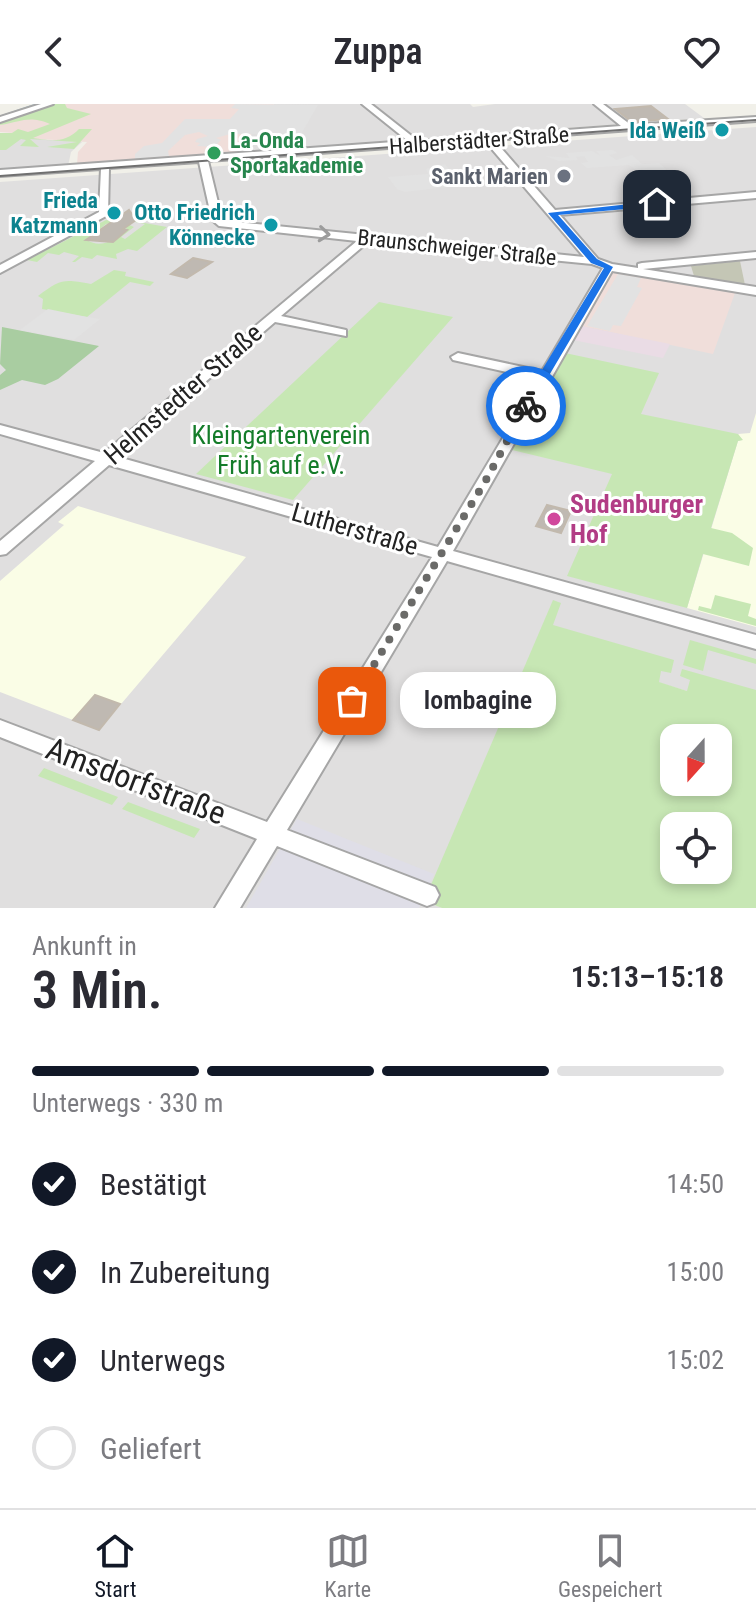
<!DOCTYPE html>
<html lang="de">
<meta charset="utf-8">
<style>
body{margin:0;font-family:"Roboto Condensed",sans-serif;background:#f2f2f3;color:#2b2b33;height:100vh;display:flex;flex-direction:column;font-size:30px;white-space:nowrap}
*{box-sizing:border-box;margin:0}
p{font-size:26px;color:#7c7c81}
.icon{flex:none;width:44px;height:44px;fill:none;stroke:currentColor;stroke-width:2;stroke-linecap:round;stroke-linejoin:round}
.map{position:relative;height:804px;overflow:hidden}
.drawer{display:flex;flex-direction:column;background:#fff;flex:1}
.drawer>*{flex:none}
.needle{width:52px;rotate:201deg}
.fabs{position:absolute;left:660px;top:620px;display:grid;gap:16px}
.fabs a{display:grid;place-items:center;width:72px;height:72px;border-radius:16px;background:#fff;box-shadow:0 4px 12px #0003;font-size:40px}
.pin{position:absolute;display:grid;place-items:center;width:68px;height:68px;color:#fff;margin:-34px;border-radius:16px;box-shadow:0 4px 12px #0006}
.courier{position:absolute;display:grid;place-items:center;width:80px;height:80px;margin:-40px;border:6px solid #1a73e8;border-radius:50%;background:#fff;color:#222;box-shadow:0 2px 10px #0007}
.bubble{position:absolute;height:56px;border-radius:24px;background:#fff;box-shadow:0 4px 12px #0003;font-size:26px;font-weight:600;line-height:56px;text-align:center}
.summary em{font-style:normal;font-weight:600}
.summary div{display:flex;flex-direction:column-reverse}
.summary{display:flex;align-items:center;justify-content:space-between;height:136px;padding:0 32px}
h1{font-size:52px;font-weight:600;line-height:60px}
.bar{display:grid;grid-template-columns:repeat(4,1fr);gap:12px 8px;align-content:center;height:96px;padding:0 32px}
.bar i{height:10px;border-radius:6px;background:#e1e1e2}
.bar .on{background:#111827}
.bar p{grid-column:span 4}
ol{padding:0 32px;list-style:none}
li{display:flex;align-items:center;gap:24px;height:88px}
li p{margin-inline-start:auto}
li .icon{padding:8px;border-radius:50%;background:#111827;color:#fff;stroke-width:4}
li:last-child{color:#7c7c81}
li i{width:44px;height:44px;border:4px solid #e1e1e2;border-radius:50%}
header{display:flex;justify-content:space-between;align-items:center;height:104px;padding:0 32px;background:#fff;font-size:36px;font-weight:600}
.tabs{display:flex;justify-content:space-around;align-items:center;height:112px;border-top:2px solid #e1e1e2;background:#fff;font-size:22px;color:#7c7c81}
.tabs a{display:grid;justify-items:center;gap:4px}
.tabs .on{color:#111827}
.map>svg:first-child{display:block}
.residential{fill:#e0dfdf}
.commercial{fill:#f0deda}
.industrial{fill:#eadce5}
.education{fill:#fafde6}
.construction{fill:#c4c6b5}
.grass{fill:#c7e7b4;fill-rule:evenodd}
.forest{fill:#a9cda1}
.parking{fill:#e2e2e2}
.plaza{fill:#dfdee7}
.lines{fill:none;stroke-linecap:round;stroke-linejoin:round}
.stream{stroke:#adcbdb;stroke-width:3}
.building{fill:#bfb9b2;stroke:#c2b9ad;stroke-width:2}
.minor-casing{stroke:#a6a6a6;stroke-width:4}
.minor{fill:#fff;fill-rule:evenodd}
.tram{stroke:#707070;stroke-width:2}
.oneway{stroke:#9c9c9c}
.route{fill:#1a73e8}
.done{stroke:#6a6a68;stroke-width:8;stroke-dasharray:0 14.4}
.culture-dot{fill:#0f9aa8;stroke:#fff;stroke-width:3}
.leisure-dot{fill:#2e9e5b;stroke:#fff;stroke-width:3}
.worship-dot{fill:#6b7280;stroke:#fff;stroke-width:3}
.hotel-dot{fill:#d1479c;stroke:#fff;stroke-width:3}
.labels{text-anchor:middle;stroke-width:6;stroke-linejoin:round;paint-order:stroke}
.far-culture-label{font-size:22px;font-weight:bold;fill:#0d838f;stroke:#fff;text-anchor:end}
.far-leisure-label{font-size:22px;font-weight:bold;fill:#27864d;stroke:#fff;text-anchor:start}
.far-street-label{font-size:22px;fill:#222;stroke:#fff}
.far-worship-label{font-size:22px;font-weight:bold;fill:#5b616d;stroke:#fff;text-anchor:end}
.street-label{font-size:26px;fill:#222;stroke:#fff}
.park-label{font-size:26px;fill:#147c29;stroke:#fff}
.hotel-label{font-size:26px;font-weight:bold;fill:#b23c85;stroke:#fff;text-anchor:start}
.near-street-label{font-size:32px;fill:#222;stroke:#fff}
</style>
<header><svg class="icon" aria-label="back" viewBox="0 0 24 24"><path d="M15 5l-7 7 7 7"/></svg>Zuppa<svg class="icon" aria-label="heart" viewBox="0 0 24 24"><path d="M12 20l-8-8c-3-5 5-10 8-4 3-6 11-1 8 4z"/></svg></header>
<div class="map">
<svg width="756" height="804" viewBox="0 0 756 804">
<rect width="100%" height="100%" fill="#f1f0e9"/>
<path class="residential" d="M274 0H470L473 3 495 0H685L704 14 238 48Z
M756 23V608L535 541 425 797 442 804H0V78Z
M0 29 21 34 82 38 71 48 68 62 0 67Z"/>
<path class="commercial" d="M45 0H274L238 48 77 60 78 48 87 38 22 34 26 30 0 28V15Z
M612 168 735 189 713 250 581 222Z"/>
<path class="industrial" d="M581 222 670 240 663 254 573 236Z"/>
<path class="education" d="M756 309V523L687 504 738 337 742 336 738 330 750 329Z
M78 402 246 453 99 626 0 588V477L64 421 58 418Z"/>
<path class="construction" d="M740 157 745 181 694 172 691 162Z"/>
<path class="grass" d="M54 0H65L67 4 91 10 33 34C51 37 66 39 79 25H92L74 45 47 43 77 38 30 35 39 43 20 42 26 36 21 35 6 46H0V29H12L18 25 28 28 50 20C28 11 22 18 0 21V18Z
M111 113 167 123 137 147 128 145 116 150 117 155 97 151 92 155 82 153 75 158H72L79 152 64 148 59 151 48 149 37 158 27 156 106 116 120 118 106 120 87 136C101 145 113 136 127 127L125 119 134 123 121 133 125 135 145 120Z
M114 166 126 168 125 172 154 178 150 182 130 178 87 213 42 205 43 195 38 192C61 175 63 175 91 180Z
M379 198 453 213 293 396 196 370Z
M565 249 659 269 641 310 738 330 743 336 738 337 711 424 732 429 753 444 749 462 703 450 687 504 567 472 612 370 508 345Z
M715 491 751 500 748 512 756 515V522L698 506 699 502 711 505Z
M553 496 561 499 553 521 674 556 671 569 661 567 659 578 687 587 690 576 680 572 682 565 756 586V804H442L424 797ZM674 634H718V678H674ZM674 722H718V766H674Z
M690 536 756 555V560L708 546 703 567 683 561Z
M44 664 118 693 112 701 38 672Z
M128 698 200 725 194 734 122 705Z"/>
<path class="forest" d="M2 223 99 242 58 275 45 281 22 276 0 286V271L6 266 0 260Z"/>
<path class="parking" d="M235 0 318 1 301 30H230L216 34 221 36 214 43 197 42 200 39 195 38 197 35 208 32 199 28 185 31 168 47 169 52 135 55V50L144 42 162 39 185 15H230L239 5 231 4Z
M613 46 617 49 609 51 616 56 632 51 642 60 659 59 668 67 640 69 629 61 587 64 581 59 588 58 584 52 576 53 578 56 559 57 545 52 570 54 566 49 592 47 601 52 596 47Z
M445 60 455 74 449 75 454 82 405 88 397 85 388 73 428 70 426 65Z
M618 170 641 174 637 183 642 184 621 222 613 221 610 227 587 222Z
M48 205 87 213 100 215 74 236 20 226Z"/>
<path class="plaza" d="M297 715 434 770 419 804H246Z"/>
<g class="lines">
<path class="stream" d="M0 13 39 0"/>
</g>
<path class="building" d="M651 2 668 15 632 18 615 5Z
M129 106 136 116 123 125 127 126 113 138 86 136Z
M193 154 212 158 187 174 171 170Z
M547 401 571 407 561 429 536 422Z
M95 591 120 600 99 626 73 616Z"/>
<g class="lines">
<defs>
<path id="minor" d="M41 0H53L0 18V13Z
M362 0H371L418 37 621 22 594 0H603L631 21 756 13V17L494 36 555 106 756 88V94L560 111 598 155 612 160 638 164V160L642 159 756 148V154L643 165 756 183V191L612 167 453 447 756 531V545L447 457 287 726 435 783 439 791 435 799 427 802 277 742 240 804H215L257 735 0 633V616L267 718 432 453 109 361 6 450 0 451V437L95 357 0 330V321L104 349 357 137 219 122 212 116 199 58 109 64 108 111 0 169V161L99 108 101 65 0 72V66L408 37ZM485 37 584 153 226 117 222 115 208 57ZM368 138 592 160 603 164 542 267 458 249 451 253 453 256 538 275 438 443 118 353 275 218 346 232V226L281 212Z"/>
</defs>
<use href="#minor" class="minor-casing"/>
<use href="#minor" class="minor"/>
<path class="tram" d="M0 72 756 16"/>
</g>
<defs><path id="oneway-chevron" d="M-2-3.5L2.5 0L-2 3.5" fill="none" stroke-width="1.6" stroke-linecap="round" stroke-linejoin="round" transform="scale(2)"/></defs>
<use class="oneway" href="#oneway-chevron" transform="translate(324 130) rotate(6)"/>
<path class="route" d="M657 97 660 102 558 111 597 155 613 163 531 302 522 305 520 302 604 164 591 159 548 109Z"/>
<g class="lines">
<path class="done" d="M352 597 486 376 526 302"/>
</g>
<g class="culture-dot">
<circle cx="722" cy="26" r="8"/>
<circle cx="114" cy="109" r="8"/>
<circle cx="271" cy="121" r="8"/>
</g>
<circle class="leisure-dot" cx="214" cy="49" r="8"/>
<circle class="worship-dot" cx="564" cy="72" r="8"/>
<circle class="hotel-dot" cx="554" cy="415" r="8"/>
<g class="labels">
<g class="far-culture-label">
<text x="706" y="34">Ida Weiß</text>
<text x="98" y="104">Frieda<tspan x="98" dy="25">Katzmann</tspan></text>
<text x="255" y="116">Otto Friedrich<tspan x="255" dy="25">Könnecke</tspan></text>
</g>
<g class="far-leisure-label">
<text x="230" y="44">La-Onda<tspan x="230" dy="25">Sportakademie</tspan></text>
</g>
<g class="far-street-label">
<text transform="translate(479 36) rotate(-4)" y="8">Halberstädter Straße</text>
<text transform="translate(457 143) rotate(6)" y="8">Braunschweiger Straße</text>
</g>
<g class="far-worship-label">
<text x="548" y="80">Sankt Marien</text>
</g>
<g class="street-label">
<text transform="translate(183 290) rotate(-41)" y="9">Helmstedter Straße</text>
<text transform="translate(355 425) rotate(16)" y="9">Lutherstraße</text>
</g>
<g class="park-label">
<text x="281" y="340">Kleingartenverein<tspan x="281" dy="30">Früh auf e.V.</tspan></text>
</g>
<g class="hotel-label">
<text x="570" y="409">Sudenburger<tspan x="570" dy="30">Hof</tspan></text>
</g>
<g class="near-street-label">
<text transform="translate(136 677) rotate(21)" y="11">Amsdorfstraße</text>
</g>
</g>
</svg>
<div class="fabs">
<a><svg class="needle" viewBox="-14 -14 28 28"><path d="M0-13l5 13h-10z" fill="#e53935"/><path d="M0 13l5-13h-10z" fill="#7c7c81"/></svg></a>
<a><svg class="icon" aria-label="locate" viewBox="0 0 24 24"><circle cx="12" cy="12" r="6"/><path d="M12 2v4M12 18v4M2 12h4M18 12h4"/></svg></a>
</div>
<div class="pin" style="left:352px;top:597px;background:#ea580c"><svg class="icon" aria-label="bag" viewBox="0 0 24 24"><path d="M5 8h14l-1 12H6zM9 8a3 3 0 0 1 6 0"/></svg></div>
<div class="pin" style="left:657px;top:100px;background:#1f2937"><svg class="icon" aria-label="home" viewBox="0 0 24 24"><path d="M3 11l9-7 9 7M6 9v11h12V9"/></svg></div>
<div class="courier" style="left:526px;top:302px"><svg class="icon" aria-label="bike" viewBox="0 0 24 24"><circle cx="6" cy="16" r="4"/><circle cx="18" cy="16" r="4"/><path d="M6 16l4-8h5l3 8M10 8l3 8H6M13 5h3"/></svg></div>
<div class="bubble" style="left:400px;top:568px;width:156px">lombagine</div>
</div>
<section class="drawer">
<div class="summary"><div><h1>3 Min.</h1><p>Ankunft in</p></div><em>15:13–15:18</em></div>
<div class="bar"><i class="on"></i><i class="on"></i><i class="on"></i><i></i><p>Unterwegs · 330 m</p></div>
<ol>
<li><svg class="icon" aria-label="check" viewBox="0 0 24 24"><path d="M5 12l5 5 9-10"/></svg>Bestätigt<p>14:50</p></li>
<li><svg class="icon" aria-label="check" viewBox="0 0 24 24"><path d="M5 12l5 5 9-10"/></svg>In Zubereitung<p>15:00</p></li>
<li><svg class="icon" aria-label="check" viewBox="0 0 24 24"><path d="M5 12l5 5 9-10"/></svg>Unterwegs<p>15:02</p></li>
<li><i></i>Geliefert</li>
</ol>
</section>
<nav class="tabs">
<a class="on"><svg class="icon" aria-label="home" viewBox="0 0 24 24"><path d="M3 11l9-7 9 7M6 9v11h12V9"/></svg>Start</a>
<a><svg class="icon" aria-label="map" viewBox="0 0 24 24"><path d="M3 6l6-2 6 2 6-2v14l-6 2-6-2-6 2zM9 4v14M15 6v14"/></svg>Karte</a>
<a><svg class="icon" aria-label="saved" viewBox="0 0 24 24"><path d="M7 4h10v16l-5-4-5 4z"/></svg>Gespeichert</a>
</nav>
